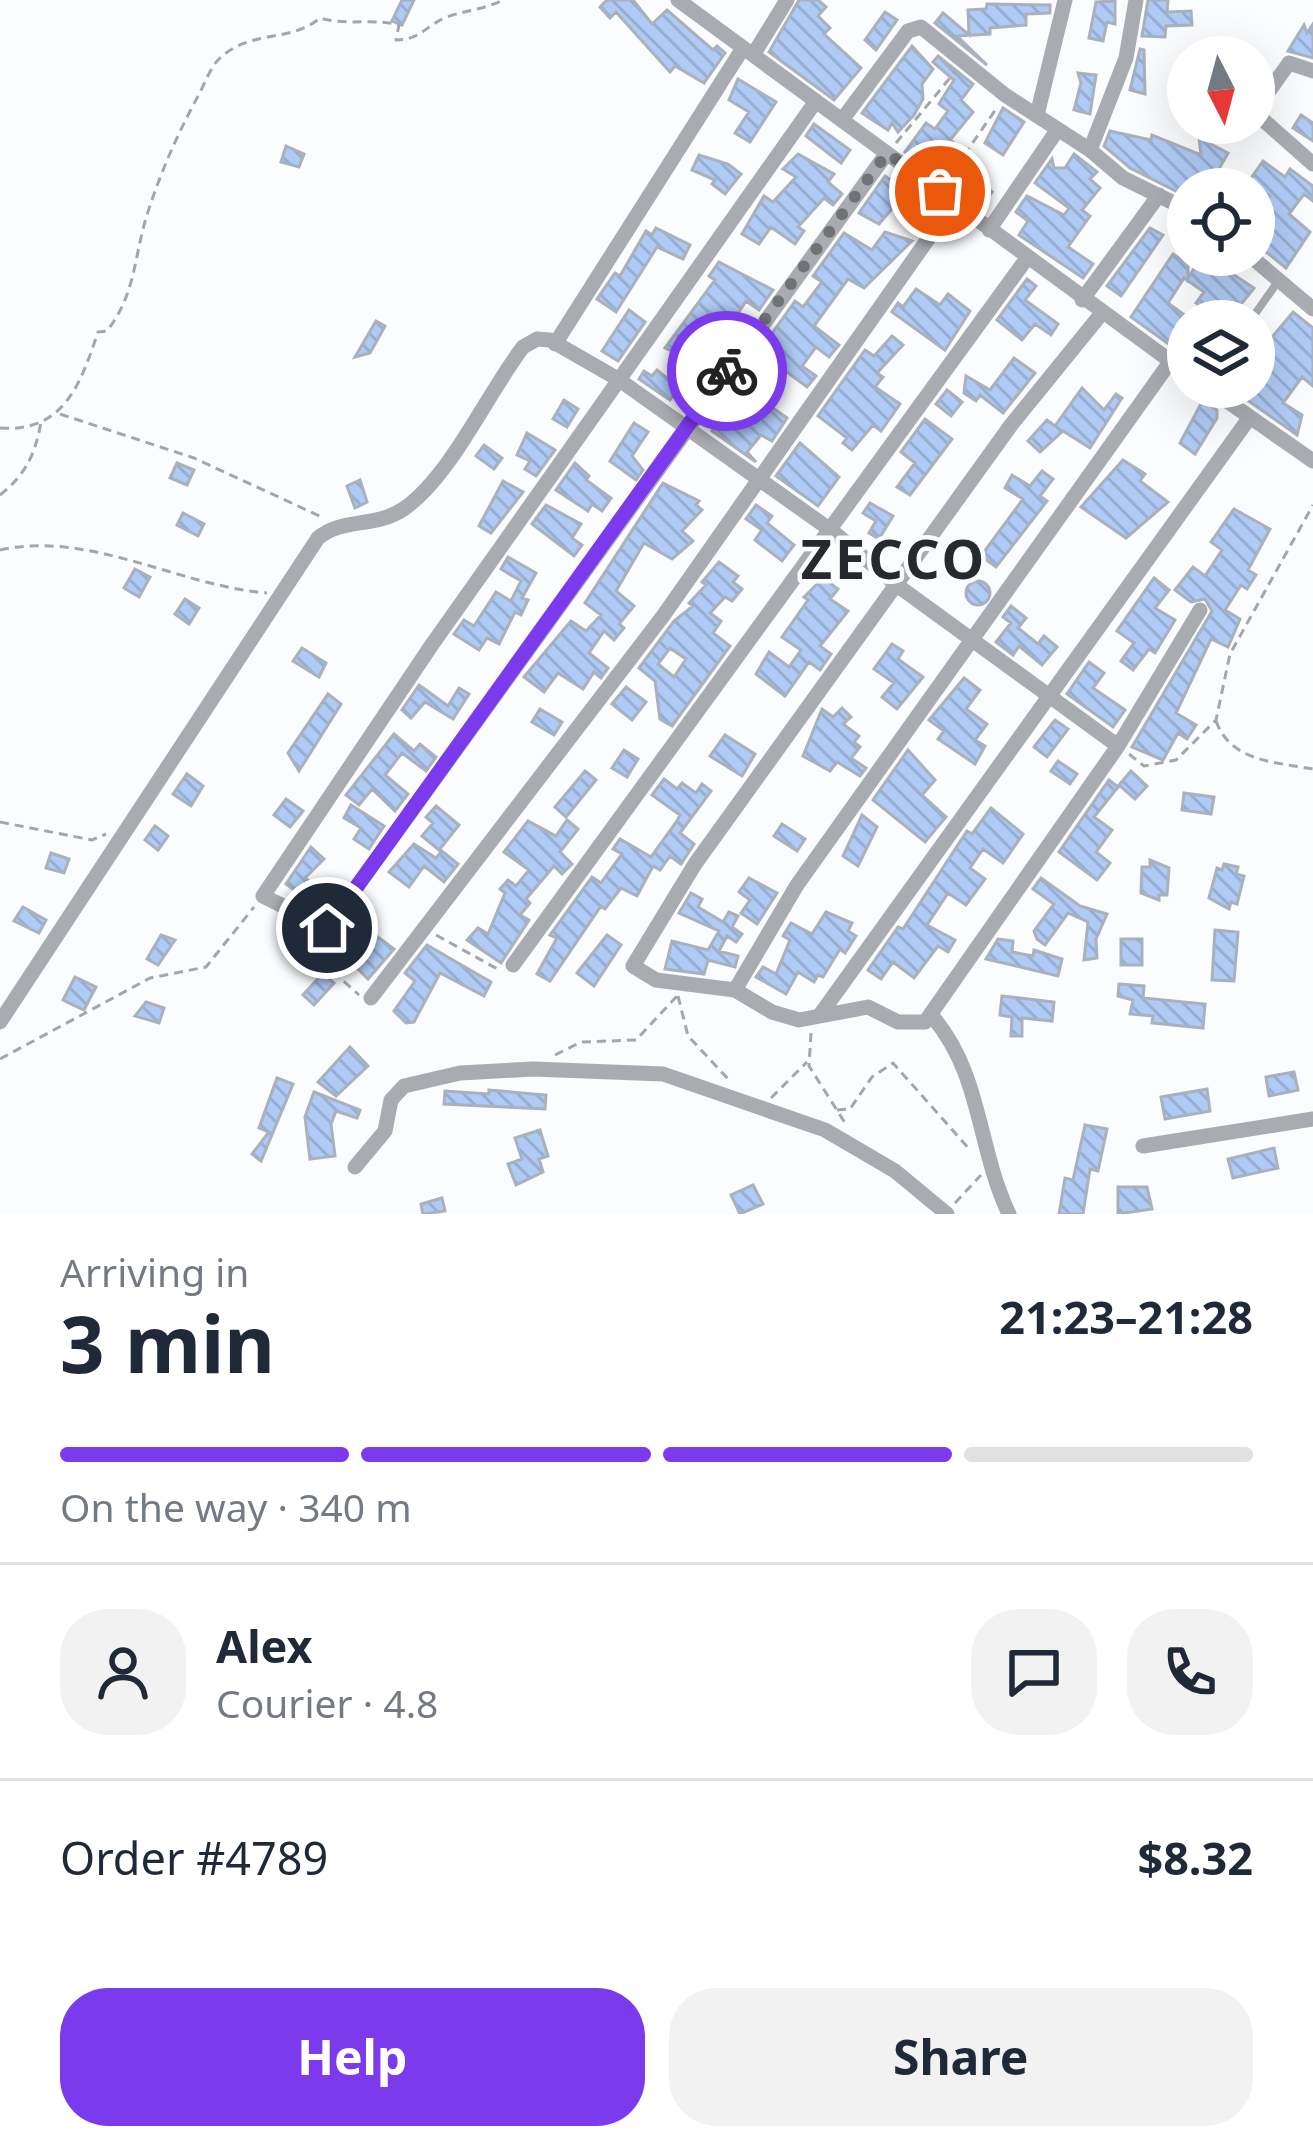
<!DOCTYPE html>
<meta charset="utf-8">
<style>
body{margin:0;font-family:"Noto Sans",sans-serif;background:#f2f2f3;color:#1f2937;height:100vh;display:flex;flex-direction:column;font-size:45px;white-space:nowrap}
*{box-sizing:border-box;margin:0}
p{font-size:39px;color:#747a83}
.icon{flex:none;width:66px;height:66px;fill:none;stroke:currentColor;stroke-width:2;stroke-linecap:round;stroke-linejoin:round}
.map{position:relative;height:1214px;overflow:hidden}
.drawer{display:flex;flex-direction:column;background:#fff;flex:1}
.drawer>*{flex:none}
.needle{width:78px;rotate:174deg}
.tools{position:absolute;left:1167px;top:36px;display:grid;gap:24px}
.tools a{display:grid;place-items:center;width:108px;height:108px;border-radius:50%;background:#fff;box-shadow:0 12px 48px #0002;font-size:60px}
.pin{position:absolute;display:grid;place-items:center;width:102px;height:102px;color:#fff;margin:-51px;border:6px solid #fff;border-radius:50%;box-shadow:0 3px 12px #0007}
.courier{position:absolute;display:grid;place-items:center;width:120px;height:120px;margin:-60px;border:9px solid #7c3aed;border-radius:50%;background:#fff;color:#222;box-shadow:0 3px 15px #0007}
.headline em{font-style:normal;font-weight:700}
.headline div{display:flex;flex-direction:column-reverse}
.headline{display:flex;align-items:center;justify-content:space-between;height:204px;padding:0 60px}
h1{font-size:78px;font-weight:700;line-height:90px}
.bar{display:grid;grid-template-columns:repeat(4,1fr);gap:18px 12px;align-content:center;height:144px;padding:0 60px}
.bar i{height:15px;border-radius:9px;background:#e0e1e3}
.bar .on{background:#7c3aed}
.bar p{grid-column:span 4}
.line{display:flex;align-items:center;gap:30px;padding:0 60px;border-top:3px solid #e0e1e3}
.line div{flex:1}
.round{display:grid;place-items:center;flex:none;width:126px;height:126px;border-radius:48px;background:#f2f2f3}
.button{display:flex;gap:24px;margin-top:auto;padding:24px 60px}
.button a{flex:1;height:138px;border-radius:48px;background:#7c3aed;color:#fff;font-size:48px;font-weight:700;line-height:138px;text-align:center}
.button a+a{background:#f2f2f3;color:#1f2937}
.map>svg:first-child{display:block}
.building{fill:url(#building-back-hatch);stroke:#a9b1bd;stroke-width:3;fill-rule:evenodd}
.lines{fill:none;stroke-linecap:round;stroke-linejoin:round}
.path{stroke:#a4a7aa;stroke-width:3;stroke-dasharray:9 6;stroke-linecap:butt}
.lane{stroke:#a8acb1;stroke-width:8}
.street{stroke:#a8acb1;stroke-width:15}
.done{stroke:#707376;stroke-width:12;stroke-dasharray:0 21.6}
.route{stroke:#7c3aed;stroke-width:15}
.labels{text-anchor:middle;stroke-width:9;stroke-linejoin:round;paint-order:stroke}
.district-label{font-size:54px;font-weight:bold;letter-spacing:3px;fill:#26292d;stroke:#fafcfe}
</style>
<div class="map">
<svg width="1313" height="1214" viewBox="0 0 1313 1214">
<defs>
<pattern id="building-back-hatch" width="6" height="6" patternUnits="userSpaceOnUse" patternTransform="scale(3)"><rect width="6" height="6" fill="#afcaf4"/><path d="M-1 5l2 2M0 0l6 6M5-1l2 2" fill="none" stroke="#96aed2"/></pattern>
</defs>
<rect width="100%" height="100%" fill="#fafcfe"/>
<path class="building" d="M402 0H414L402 25 392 21Z
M607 0H633L652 24 667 10 713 50 717 46 725 53 704 83 675 66 670 72 616 12 610 18 600 7Z
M799 0H818L826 7 818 16 830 28 824 34 861 68 834 100 769 52Z
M1148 0H1168L1167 12 1191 11 1192 25 1166 26 1165 37 1142 36Z
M1115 1V24L1107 22 1103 41 1089 38 1096 2Z
M987 4 1050 5V13L1026 14V25L990 28V34L957 36 987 65 935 23 943 13 969 35 968 10 986 9Z
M885 12 897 20 876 50 865 40Z
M1313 24V58L1288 51 1304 25 1307 33Z
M912 46 933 69 922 84 923 99 914 115 898 132 892 123 888 130 862 113Z
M1140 49 1144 50 1145 94 1130 90Z
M938 56 973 84 961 100 973 112 950 140 958 146 937 175 905 152 926 123 935 129 948 111 939 104 954 80 933 62Z
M1078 73 1096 75 1090 114 1074 110 1081 83Z
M738 79 776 102 750 142 735 133 749 112 729 100Z
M1003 108 1024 122 1003 155 985 143Z
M1301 115 1313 123V141L1293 128Z
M814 124 850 150 841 163 806 136Z
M1110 131 1151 140 1152 135 1201 155 1199 138 1228 153 1212 181 1206 175 1195 189H1188V197L1130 168 1104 146Z
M286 146 304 154 299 167 281 162Z
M798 154 834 174 828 182 842 194 833 205 824 198 798 227 804 231 795 244 771 227 759 244 742 234 764 196 773 202 796 177 783 169Z
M1074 154 1097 172 1090 179 1100 188 1082 210 1090 216 1068 247 1093 264 1083 278 1019 235 1028 221 1016 212 1027 196 1064 215 1069 208 1035 183 1052 159 1054 168H1065Z
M699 155 728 164 741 174 725 194 712 184 715 180 692 170Z
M1263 161 1285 177 1290 169 1313 186V201L1304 194 1289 214 1310 232 1286 268 1254 242V224L1270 196 1249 181Z
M885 176 907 191 879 224 859 213Z
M981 182 992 192 980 207 968 198Z
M656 228 690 245 683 259 657 247 616 312 597 299 615 273 620 276 646 231 652 235Z
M1150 228 1163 235 1121 296 1107 286Z
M885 232 912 241 864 288 848 279 814 326 839 345 829 357 816 347 802 366 816 376 807 387 761 353 768 339 795 301 803 307 822 282 813 276 844 233 872 250Z
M1173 254 1188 264V278L1203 255H1217L1213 261 1254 288 1234 313 1242 321H1207L1211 315 1196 303 1204 292 1184 278 1168 303 1186 316 1177 329 1188 336V358L1131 317Z
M719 262 773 290 759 310 746 301 730 326 709 312 692 337 723 360 713 371 684 351 680 355 665 348 715 280 709 276Z
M1027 279 1036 286 1025 300 1058 324 1051 335 1035 324 1022 340 997 320Z
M916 289 940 305 948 294 970 311 945 350 892 312 898 303 903 307Z
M629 310 645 322 618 361 602 351Z
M1293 312 1313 328V386L1302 377 1283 403 1302 415 1297 435 1233 390 1254 387V359Z
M376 321 385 326 370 353 355 357Z
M892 336 903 345 877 373 883 377 875 387 900 404 881 431 873 425 852 450 843 443 847 438 818 416 865 350 874 356Z
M1014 358 1035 373 1003 413 980 395 976 401 964 393 966 376 990 390Z
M657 370 679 388 670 400 639 379 644 371 652 376Z
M1082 388 1104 410 1116 394 1122 398 1090 448 1063 431 1040 452 1028 441 1047 420 1055 426Z
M947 390 962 402 951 416 936 404Z
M728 394 743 406 753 394 787 418 772 441 761 435 747 452 756 462 712 431 725 414 717 408Z
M564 400 578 409 567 427 553 419Z
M1203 400 1217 410V418L1195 454 1180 443Z
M925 419 952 439 910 495 897 487 915 463 901 452Z
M634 423 648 432 632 456 643 470 636 480 610 461Z
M527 433 555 450 536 476 525 469 530 461 517 455Z
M800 443 839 477 818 506 776 476Z
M484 445 502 458 494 469 476 456Z
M1123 460 1145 474 1140 481 1168 502 1126 538 1081 507Z
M177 463 194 470 187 485 170 478Z
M575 463 589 476 586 480 611 498 602 511 592 504 588 511 556 490Z
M1042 471 1053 479 1040 496 1047 501 996 567 981 556 1023 499 1005 488 1012 475 1030 486Z
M360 480 367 502 355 508 347 486Z
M503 481 523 492 491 533 479 526Z
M663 483 699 501 696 505 702 510 682 531 693 541 672 559 644 543 616 591 634 606 619 624 624 628 614 640 604 631 589 653 608 668 601 678 594 672 583 689 558 673 544 692 524 677 571 621 586 631 601 615 585 603Z
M870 503 893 516 879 539 869 533 876 521 863 513Z
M546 505 581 524 572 538 582 545 574 556 532 524Z
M756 505 772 516 767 523 794 545 782 561 755 540 762 530 746 519Z
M1234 509 1270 529 1248 570 1256 575 1247 589 1241 585 1225 610 1240 619 1228 647 1211 639 1176 713 1196 725 1187 739 1178 733 1163 760 1132 747 1212 611 1205 599 1191 602 1175 590 1193 567 1205 576 1222 550 1211 542Z
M183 513 204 524 198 536 177 525Z
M508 557 536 573 522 598 528 600 521 615 515 612 499 644 487 638 479 650 454 634 464 620 474 626 496 592 511 601 521 581 501 569Z
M719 562 738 576 733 582 742 589 732 601 725 597 710 613 721 621 713 633 730 646 672 726 660 719 655 681 639 668 674 621 693 606 689 603 706 585 702 582ZM670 648 686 659 674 677 658 664Z
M135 569 150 577 139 597 124 588Z
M823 578 838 589 830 599 848 611 820 646 831 654 820 670 809 662 785 696 756 674 769 652 789 667 801 650 782 637 808 600 804 597Z
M1154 578 1169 590 1155 608 1175 620 1155 653 1149 649 1133 670 1121 661 1134 643 1117 631Z
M966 593a12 12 0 1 1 24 0a12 12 0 1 1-24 0Z
M185 599 199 608 189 624 175 614Z
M1011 606 1026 618 1018 628 1038 644 1044 636 1057 647 1042 665 1019 646 1013 655 996 642 1011 623 1003 617Z
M892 644 903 651 898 659 923 677 897 709 882 697 894 683 874 669Z
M302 648 326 663 319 677 293 661Z
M1089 662 1104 673 1093 688 1125 710 1113 727 1067 694Z
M964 678 980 690 966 709 987 724 975 740 985 746 975 764 938 739 944 731 929 720Z
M419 685 448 706 459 688 469 694 453 719 425 702 411 718 402 710Z
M626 687 646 702 632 720 612 704Z
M328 694 341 704 299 771 288 753Z
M842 708 851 717 843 724 859 736 854 742 860 747 851 758 866 768 860 776 837 762 830 771 803 756 822 709 833 717Z
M540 709 562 722 554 735 532 722Z
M1055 720 1068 729 1047 757 1034 747Z
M394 734 414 751 420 744 436 757 426 771 402 753 385 775 408 794 395 811 372 789 359 805 346 795Z
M725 735 755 754 742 776 710 756Z
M624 750 638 759 627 777 612 768Z
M908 750 935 780 922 795 946 817 925 842 873 800Z
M1058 761 1077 774 1070 784 1051 771Z
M585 771 596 780 566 817 555 807Z
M1131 771 1147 786 1135 799 1119 785Z
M187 774 203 786 191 806 173 794Z
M664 779 677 789 682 783 696 793 702 784 711 791 680 833 694 844 681 864 670 856 660 870 653 866 637 896 621 888 605 909 601 906 550 981 537 974 557 938 550 935 592 877 601 883 622 854 613 849 620 839 651 857 677 821 680 815 652 795Z
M1109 780 1118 787 1094 817 1112 830 1096 852 1110 863 1097 880 1059 852Z
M1184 793 1214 797 1211 814 1182 810Z
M286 799 303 811 290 827 274 815Z
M351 805 384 826 369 849 354 839 361 828 344 818Z
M436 806 459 825 439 850 422 836 433 823 426 817Z
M991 808 1023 834 1003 863 983 849 970 868 985 879 966 905 948 893 927 925 955 940 948 952 938 946 914 978 893 962 881 979 868 970 898 927 903 929 967 831 972 834Z
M862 815 877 827 858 866 843 856Z
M567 820 578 829 560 852 572 864 562 874 554 866 526 899 530 903 520 915 529 920 501 963 467 940 478 928 488 934 505 893 500 889 508 880 516 886 529 870 504 852 528 821 556 836Z
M782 824 805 839 797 851 774 836Z
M155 826 168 836 158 850 145 840Z
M414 844 436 858 442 851 458 864 444 882 424 866 409 887 389 872Z
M311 847 324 859 305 878 332 900 324 912 286 884Z
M51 853 69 859 64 873 46 868Z
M1150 860 1169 868 1167 895H1159V900L1141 893 1142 867H1150Z
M1224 864 1238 867 1236 874 1244 876 1237 904 1231 902 1229 909 1209 898 1217 868 1222 870Z
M749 878 777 893 757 924 741 913 750 900 739 892Z
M1041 878 1080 906 1107 914 1096 939 1097 958 1084 960 1088 922 1068 913 1045 945 1037 939 1034 931 1054 904 1033 889Z
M691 893 702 899 698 907 723 922 729 912 738 916 732 927 742 934 736 942 727 936 719 951 738 956 735 967 708 960 704 974 665 969 672 941 708 950 719 931 679 913Z
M23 907 46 920 39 933 14 921Z
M826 912 852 923 848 931 856 936 845 953 840 949 823 977 818 975 814 982 798 972 786 994 756 977 763 967 776 974 790 940 783 936 791 923 812 934Z
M347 921 356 929 336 961 322 949Z
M1215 930 1238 932 1234 981 1212 980Z
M161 935 175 940 158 965 147 959Z
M607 935 621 945 594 986 577 973Z
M378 937 394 949 368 979 354 965Z
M998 939 1013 941 1012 952 1033 956 1034 950 1062 959 1058 976 986 959Z
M1121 939H1142V965H1121Z
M427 945 491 982 484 996 440 973 414 1022 406 1023 394 1011 415 981 405 973Z
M323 973 334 983 314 1005 303 995Z
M75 977 96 987 84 1010 63 1000Z
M1119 984 1144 986 1143 998 1205 1004 1203 1028 1152 1023 1153 1016 1130 1014 1133 1000 1118 996Z
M1002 996 1054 1002 1052 1021 1022 1018V1036H1011L1012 1017 1000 1015Z
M146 1002 164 1008 159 1023 135 1016Z
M350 1047 368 1066 336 1096 318 1082Z
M1294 1072 1298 1090 1269 1096 1266 1077Z
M277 1078 293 1084 261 1161 252 1154 269 1132 259 1128Z
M1207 1089 1210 1111 1165 1119 1161 1097Z
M489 1090 546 1095 545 1109 444 1104 445 1091 489 1094Z
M314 1092 360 1110 357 1118 336 1111 331 1124 335 1156 310 1159 305 1117Z
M1085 1125 1107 1129 1098 1171 1090 1169 1083 1214H1059L1065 1178 1073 1180Z
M540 1130 548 1156 539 1159 543 1172 516 1185 508 1164 522 1159 515 1138Z
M1274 1148 1278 1168 1233 1178 1228 1159Z
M753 1185 763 1204 740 1214 731 1195Z
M1118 1187H1147L1152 1209 1118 1214Z
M442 1198 445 1211 423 1214 421 1204Z"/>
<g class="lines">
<path class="path" d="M896 143 955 72
M947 180 996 109
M60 414 194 458 324 518
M0 428C64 433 81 383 98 332L107 331C135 295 134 259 146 218 159 176 176 137 197 98 204 86 210 67 220 58 251 29 291 43 320 18 347 26 376 18 399 25L396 40C421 40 426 25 447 17 466 10 483 10 503 0
M0 495C26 474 35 455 41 422
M0 550C89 530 179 586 267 593
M1216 721C1231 762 1275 762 1313 769
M1129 754 1144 766 1176 760 1216 720 1230 654 1313 505
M0 822 92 840 106 834
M436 935 501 971
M318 938 311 947 313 954 359 995
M678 996 688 1036 730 1081
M811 1033 809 1066 847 1126
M555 1055 581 1042 636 1040 677 996
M0 1059 150 978 206 967 254 907
M771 1098 807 1062
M837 1110 850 1109 872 1077 893 1063 971 1151
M955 1203 981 1175"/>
<path class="lane" d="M1250 321 1279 280"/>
<path class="street" d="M678 0 1188 374
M753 55 787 0
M1313 71 1289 63 1254 112 1313 164
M816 101 431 646 263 896 327 928 887 153
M1037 115 1065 0
M842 120 908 31 921 27 1005 95 1090 150 1123 178 1188 210
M1090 150 1126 58 1136 0
M989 230 1056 132
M1249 255 1313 309
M1082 300 1159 195
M1102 313 1011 425 695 864 633 966 656 980 735 990 772 1012 799 1020 868 1007 898 1022H925L1118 746 1200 610
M555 344 743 48
M1207 387 1313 461
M513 965 1027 258
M735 990 797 885 1170 362
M371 998 663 616 954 202
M820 1015 1250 417
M932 1016C982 1074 977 1147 1009 1214
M0 1022 318 538C343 517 375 529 405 508 452 474 487 394 523 347L537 339 550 340 618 379 832 531 898 586 1118 746
M1143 1146 1313 1119
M355 1167 385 1131 391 1100 404 1086 460 1073 533 1069 663 1074 825 1130 895 1171 947 1214"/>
</g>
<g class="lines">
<path class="done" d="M727 371 887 153 940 191"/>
<path class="route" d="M327 928 727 371"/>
</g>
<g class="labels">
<g class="district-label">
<text x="894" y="579">ZECCO</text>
</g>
</g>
</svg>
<div class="tools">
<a><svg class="needle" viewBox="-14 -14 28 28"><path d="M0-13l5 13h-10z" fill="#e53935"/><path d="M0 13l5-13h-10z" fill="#747a83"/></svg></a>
<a><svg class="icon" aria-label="locate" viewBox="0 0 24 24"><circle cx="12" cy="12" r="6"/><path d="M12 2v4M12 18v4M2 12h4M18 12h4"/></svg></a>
<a><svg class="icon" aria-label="layers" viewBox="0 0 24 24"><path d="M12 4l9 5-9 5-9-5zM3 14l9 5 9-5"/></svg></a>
</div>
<div class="pin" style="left:940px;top:191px;background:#ea580c"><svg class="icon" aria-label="bag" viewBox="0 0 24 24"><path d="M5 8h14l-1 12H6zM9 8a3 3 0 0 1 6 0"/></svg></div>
<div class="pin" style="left:327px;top:928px;background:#1f2937"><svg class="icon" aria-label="home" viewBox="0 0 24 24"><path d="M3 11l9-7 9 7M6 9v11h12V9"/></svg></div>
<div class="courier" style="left:727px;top:371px"><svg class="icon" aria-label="bike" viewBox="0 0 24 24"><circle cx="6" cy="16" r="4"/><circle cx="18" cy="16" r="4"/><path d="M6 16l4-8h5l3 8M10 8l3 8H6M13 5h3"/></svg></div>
</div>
<section class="drawer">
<div class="headline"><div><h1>3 min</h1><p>Arriving in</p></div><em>21:23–21:28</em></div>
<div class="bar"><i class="on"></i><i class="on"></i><i class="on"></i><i></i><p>On the way · 340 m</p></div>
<div class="line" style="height:216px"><a class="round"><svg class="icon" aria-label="person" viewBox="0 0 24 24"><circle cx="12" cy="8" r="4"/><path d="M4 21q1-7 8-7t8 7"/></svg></a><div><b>Alex</b><p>Courier · 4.8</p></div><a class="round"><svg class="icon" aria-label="chat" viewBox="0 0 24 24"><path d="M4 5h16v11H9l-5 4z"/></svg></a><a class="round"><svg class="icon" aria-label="phone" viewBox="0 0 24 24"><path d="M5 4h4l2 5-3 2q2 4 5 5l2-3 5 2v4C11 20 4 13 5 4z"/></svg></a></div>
<div class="line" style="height:156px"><div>Order #4789</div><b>$8.32</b></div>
<div class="button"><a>Help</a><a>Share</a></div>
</section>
